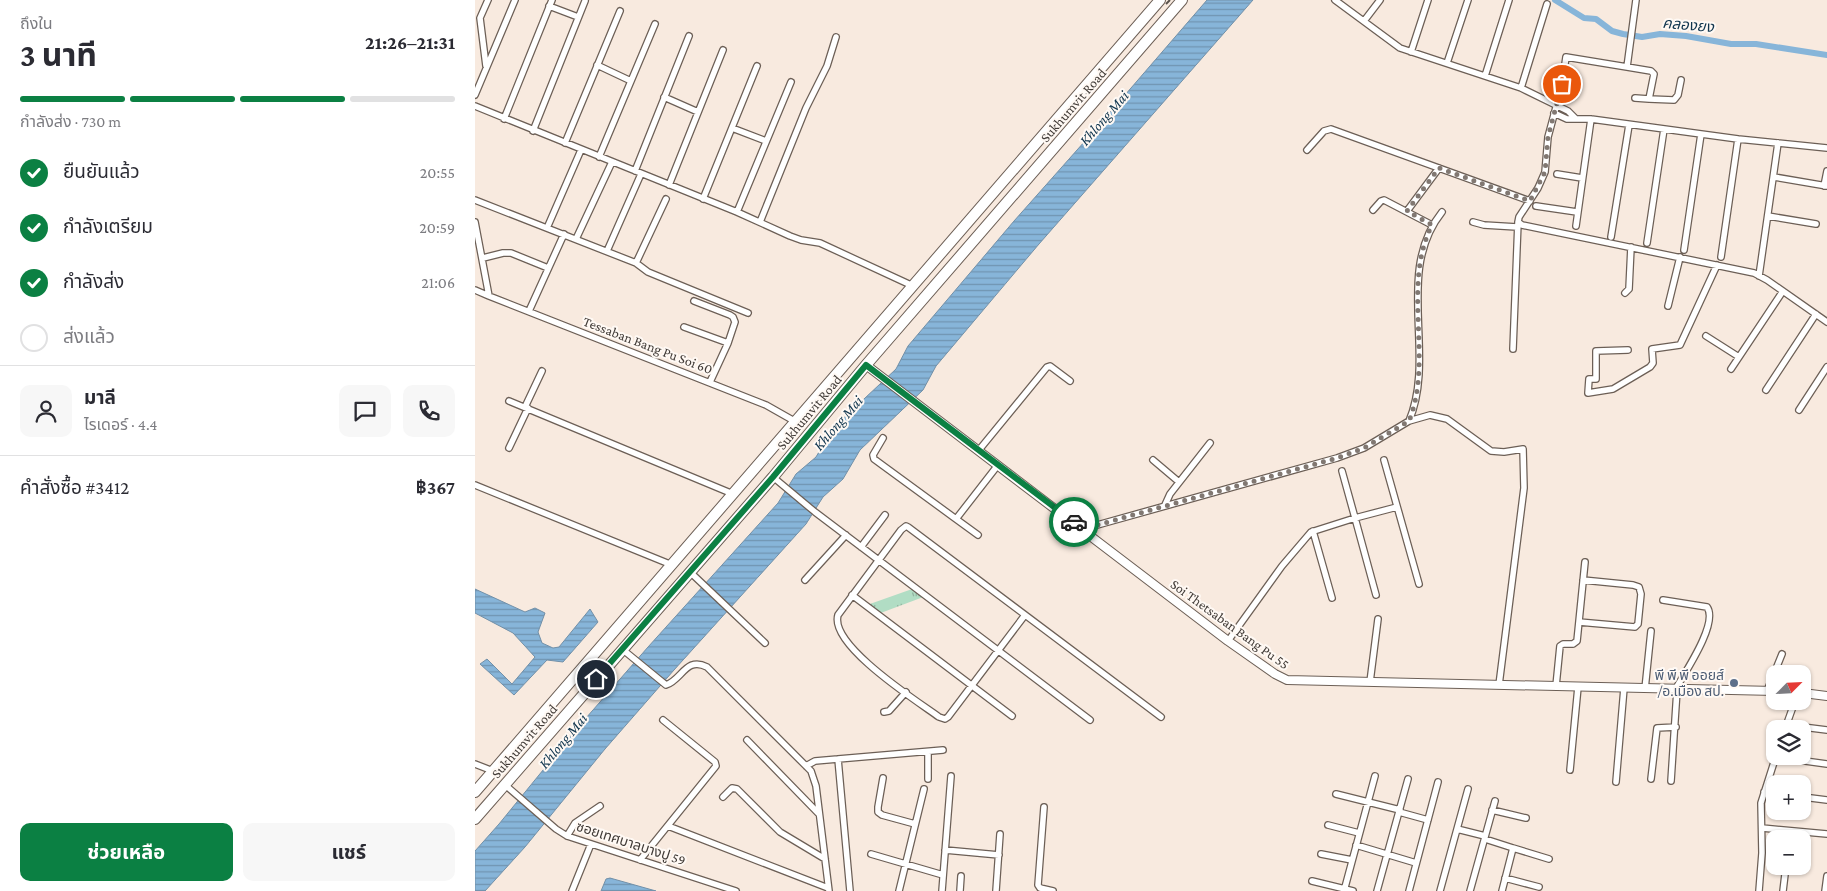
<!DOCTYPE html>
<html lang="th">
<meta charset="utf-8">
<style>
body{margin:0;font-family:"Crimson Pro","Noto Sans Thai",serif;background:#f7f7f7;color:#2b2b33;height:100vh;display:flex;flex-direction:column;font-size:19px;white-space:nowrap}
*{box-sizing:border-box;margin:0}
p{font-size:16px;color:#7c7c81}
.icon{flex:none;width:28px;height:28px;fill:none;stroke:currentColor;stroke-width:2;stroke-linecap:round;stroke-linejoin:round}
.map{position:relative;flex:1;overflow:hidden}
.sheet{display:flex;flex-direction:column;background:#fff;width:475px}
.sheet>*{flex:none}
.needle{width:32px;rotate:66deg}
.tools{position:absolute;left:1291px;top:665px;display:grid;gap:10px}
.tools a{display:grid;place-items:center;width:45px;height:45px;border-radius:10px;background:#fff;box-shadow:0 1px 4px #0004;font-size:25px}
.pin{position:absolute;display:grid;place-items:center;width:42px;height:42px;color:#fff;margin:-21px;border:2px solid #fff;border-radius:50%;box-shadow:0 1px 5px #0007}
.courier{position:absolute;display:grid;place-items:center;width:50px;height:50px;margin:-25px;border:4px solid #0b8043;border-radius:50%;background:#fff;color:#222;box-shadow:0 1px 6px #0007}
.head em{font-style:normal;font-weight:700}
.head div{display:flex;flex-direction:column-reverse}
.head{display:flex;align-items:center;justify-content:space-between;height:85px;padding:0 20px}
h1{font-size:32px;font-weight:700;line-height:38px}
.bar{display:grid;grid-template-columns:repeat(4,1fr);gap:8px 5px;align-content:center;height:60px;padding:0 20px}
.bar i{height:6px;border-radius:4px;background:#e1e1e2}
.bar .current{background:#0b8043}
.bar p{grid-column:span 4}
.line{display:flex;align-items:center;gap:12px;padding:0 20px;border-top:1px solid #e1e1e2}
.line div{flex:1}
.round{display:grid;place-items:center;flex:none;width:52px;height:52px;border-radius:10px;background:#f7f7f7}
ol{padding:0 20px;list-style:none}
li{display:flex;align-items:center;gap:15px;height:55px}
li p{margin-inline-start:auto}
li .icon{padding:5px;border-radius:50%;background:#0b8043;color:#fff;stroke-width:4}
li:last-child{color:#7c7c81}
li i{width:28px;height:28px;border:2px solid #e1e1e2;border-radius:50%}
.action{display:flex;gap:10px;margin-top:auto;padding:10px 20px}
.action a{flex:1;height:58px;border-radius:10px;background:#0b8043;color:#fff;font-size:20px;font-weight:700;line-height:58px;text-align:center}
.action a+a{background:#f7f7f7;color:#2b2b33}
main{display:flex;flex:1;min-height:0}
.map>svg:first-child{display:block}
.grass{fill:url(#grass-tufts)}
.water{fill:url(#water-rules);stroke:#7290a8}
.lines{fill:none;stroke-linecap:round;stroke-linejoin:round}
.canal{stroke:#87b5d9;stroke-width:6}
.minor-casing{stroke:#6c5f56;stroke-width:8}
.tertiary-casing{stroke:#6c5f56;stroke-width:10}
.trunk-casing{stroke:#6c5f56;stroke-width:12}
.minor{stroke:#fff;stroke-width:5.5}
.tertiary{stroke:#fff;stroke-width:8}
.trunk{stroke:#fff;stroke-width:10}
.rail{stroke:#59524d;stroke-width:2;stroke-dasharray:6 6;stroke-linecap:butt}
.done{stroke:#817872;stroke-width:5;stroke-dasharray:0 9}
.route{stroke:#0b8043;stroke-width:6}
.service-dot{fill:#5c6f8a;stroke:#fff9f4;stroke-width:2}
.labels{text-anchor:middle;stroke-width:4;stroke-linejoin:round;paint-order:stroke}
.street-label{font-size:14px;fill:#413b37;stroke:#fff9f4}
.service-label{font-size:14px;fill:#4e5e75;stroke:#fff9f4;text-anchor:end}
.water-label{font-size:15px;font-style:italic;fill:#10354e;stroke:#fff9f4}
</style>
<main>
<section class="sheet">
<div class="head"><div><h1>3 นาที</h1><p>ถึงใน</p></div><em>21:26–21:31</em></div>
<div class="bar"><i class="current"></i><i class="current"></i><i class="current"></i><i></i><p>กำลังส่ง · 730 m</p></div>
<ol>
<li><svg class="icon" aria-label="check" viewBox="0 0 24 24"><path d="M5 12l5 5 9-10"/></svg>ยืนยันแล้ว<p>20:55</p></li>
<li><svg class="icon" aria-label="check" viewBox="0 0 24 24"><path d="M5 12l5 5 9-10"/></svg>กำลังเตรียม<p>20:59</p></li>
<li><svg class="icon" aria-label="check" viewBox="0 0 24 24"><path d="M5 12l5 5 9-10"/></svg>กำลังส่ง<p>21:06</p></li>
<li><i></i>ส่งแล้ว</li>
</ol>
<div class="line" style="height:90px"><a class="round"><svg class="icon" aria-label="person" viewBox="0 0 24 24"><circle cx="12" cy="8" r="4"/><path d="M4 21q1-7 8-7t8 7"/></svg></a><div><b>มาลี</b><p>ไรเดอร์ · 4.4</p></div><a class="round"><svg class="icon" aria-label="chat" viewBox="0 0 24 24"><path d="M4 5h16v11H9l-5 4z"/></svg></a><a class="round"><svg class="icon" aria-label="phone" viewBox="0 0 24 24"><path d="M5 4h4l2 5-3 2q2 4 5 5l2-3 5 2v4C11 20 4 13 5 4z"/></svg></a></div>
<div class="line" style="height:65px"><div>คำสั่งซื้อ #3412</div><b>฿367</b></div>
<div class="action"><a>ช่วยเหลือ</a><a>แชร์</a></div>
</section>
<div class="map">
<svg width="1352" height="891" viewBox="0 0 1352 891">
<defs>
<pattern id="grass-tufts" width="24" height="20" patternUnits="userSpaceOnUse" patternTransform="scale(1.25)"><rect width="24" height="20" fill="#b1ddc4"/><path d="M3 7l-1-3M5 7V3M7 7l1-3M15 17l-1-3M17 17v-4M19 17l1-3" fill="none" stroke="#92b4a0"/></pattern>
<pattern id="water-rules" width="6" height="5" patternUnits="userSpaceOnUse" patternTransform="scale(1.25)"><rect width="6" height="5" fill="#87b5d9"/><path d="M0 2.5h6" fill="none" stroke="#7094b1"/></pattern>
</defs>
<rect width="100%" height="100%" fill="#f8eadf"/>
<path class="grass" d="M440 588 451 596 403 614 392 605Z"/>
<path class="water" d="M732 0H778L564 244 461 366 448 390 385 450 368 479 348 497 331 524 199 670 130 749 50 847 10 891H0V851L24 824 104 726 173 647 303 503 321 474 341 457 358 428 421 369 433 346 539 221 618 132Z
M0 589 50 612 60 608 70 613 63 632 67 643 78 648 84 647 115 609 123 622 88 662 72 660 39 695 5 664 12 659 37 684 60 657 38 633 0 613Z
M135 878 181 891H126L131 879Z"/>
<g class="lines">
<path class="canal" d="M1080 0 1109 18 1121 19 1137 31 1148 34 1167 37 1185 34 1211 36 1256 44H1281L1352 55"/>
<defs>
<path id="minor" d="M860 0 925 48 1046 88 1093 111 1100 118
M74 6 103 17
M889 21 905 0
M936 52 953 0
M972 63 993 0
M122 65 156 81
M11 66 5 18 13 0
M1152 67 1091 57 1087 85 1073 137 1070 172 1063 188 1044 217 1043 222 1047 225 1279 273 1292 280 1352 322
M1010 76 1034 0
M1046 88 1072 4
M0 95 40 0
M189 97 223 112
M1160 98 1174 99 1179 74 1176 71 1152 67 1161 0
M1174 99 1199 100 1203 95 1206 80
M0 106 262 212 315 236 326 240 345 243 438 286
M1079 113 1092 119H1116L1263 139 1352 148
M29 119 77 0
M257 128 291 141
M58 131 110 1
M90 143 145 11
M832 150 849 131 856 129 1055 201
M124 157 180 24
M160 171 214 36
M1082 174 1107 178
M1299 177 1352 186
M194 185 248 50
M1349 186 1352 171
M228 199 282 66
M0 200 161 263 173 272 273 313
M1061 206 1102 212
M898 210 906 201 909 200 957 225
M932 211 964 168
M262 212 316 82
M1293 216 1341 224
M0 222 14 296 291 405 321 422
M285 222 331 108 352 66 361 37
M998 222 1009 225 1042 227
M1101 226 1116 119
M72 228 106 150
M1136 237 1154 125
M101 239 137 162
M1172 243 1189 129
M1209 250 1226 134
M132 251 166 174
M1246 257 1263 139
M8 258 28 253H36L73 268
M161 263 191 199
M1284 276 1303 143
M0 290 14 296
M1150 293 1154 289 1156 247
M219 301 255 315 258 317 260 322 253 343 235 382
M1193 306 1205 257
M54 311 89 234
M209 327 253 343
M1231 336 1264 357
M1038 349 1043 222
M1153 350 1121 351V379H1114L1113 393 1138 389 1175 367 1178 363 1177 349 1205 345 1242 265
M1256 369 1308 291
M1291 390 1341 314
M34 401 258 494
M50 407 67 371
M1324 410 1352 367
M934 421C962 355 919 272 967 212
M408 438 398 455 399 459 481 519
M34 448 53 408
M504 450 572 367 575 366 595 381
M678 460 704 482
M909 460 944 584
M298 477 340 512 615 720
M0 485 197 565
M690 505 695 494 735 443
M608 529 862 458 889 448 934 421 955 415 972 419 1016 451 1029 452 1048 449 1049 488 1024 685
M838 531 857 598
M503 535 481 519 523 465
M386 547 410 515
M215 572 290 643
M330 580 371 535
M377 595 537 716
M901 595 880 518 922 507
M1188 600 1232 607C1244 623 1209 674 1200 690
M550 615 473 717 470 719 464 717C442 701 354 645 363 615L426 530 431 526 433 527 686 717
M1104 622 1160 627 1163 624 1166 594 1164 587 1158 585 1108 580
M753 641 807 566 836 532 880 518 867 471
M147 649 191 685C207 680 211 656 232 667L336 771 341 786 354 891
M895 682 903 619
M1081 686 1085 646 1088 644H1098L1102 641 1110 562
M1170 689 1176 631
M1292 691 1307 654
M409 712 414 711 431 692
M1312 725 1352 730
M1310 729 1320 701
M272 740 344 814
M1301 757 1352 764
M0 764 18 771
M331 766 340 761 363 759
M1095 770 1103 687
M408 778 403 807V812L407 815 440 824
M453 779V752
M1176 779 1182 728 1201 727
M1196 781 1202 690
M1141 782 1149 688
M29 784 81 829 92 836 261 891
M1289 792 1300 794
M861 794 925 810
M248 797 257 788 262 789 305 832 350 859
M1328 797 1352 800
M569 807 563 885 565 888 578 891
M1017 810 1051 818
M924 812 953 820
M853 825 884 833
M193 826 353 888
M1287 828 1352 834
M982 829 1010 836
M92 836 100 823 125 806
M1010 839 1038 848 1027 891
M881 845 941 863
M1038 848 1074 859
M470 850 524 855
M396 854 468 875
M846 854 877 860
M165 860 241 766 240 762 188 720
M1030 878 1064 887
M837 881 878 891
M97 891 116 844
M375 891 363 759 468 750
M424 891 449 789
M467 891 476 776
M485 891 486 876
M521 891 525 834
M869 891 900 776
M902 891 933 779
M934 891 963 782
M965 891 993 789
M995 891 1020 801
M1284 891 1287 853 1286 803 1301 756
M1308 891 1311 866
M1350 891 1352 876"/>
<path id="tertiary" d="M391 365 753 641 800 674 812 680 1300 691
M1328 693 1352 696"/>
<path id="trunk" d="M0 792 685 0
M0 819 298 477 391 365 707 0"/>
</defs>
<use href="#minor" class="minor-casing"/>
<use href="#tertiary" class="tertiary-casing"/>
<use href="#trunk" class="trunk-casing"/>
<use href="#minor" class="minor"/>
<use href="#tertiary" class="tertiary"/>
<use href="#trunk" class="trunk"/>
<path class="rail" d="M691 4 695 0"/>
</g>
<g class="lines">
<path class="done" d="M599 522 608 529 862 458 889 448 934 421C959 359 926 287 957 225L932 211 964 168 1055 201 1070 172 1073 137 1087 84"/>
<path class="route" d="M121 679 298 477 391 365 599 522"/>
</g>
<circle class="service-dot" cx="1259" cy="683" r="5"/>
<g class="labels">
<g class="street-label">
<text transform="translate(598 105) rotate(-49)" y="5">Sukhumvit Road</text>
<text transform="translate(173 345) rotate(21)" y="5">Tessaban Bang Pu Soi 60</text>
<text transform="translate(334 412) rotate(-50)" y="5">Sukhumvit Road</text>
<text transform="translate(755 624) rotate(36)" y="5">Soi Thetsaban Bang Pu 55</text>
<text transform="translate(49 741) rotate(-49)" y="5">Sukhumvit Road</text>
<text transform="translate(156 843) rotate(18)" y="5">ซอยเทศบาลบางปู 59</text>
</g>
<g class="service-label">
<text x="1249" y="680">พี พี พี ออยส์<tspan x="1249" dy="16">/อ.เมือง สป.</tspan></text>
</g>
<g class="water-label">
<text transform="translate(1213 25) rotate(5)" y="5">คลองยง</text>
<text transform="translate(629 118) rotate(-49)" y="5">Khlong Mai</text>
<text transform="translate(363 423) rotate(-49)" y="5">Khlong Mai</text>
<text transform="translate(88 741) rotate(-50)" y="5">Khlong Mai</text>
</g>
</g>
</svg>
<div class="tools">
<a><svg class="needle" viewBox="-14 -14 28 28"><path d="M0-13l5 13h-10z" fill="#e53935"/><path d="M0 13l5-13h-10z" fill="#7c7c81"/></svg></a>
<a><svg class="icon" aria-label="layers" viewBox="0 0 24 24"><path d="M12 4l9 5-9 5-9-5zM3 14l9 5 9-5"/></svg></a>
<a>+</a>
<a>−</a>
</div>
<div class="pin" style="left:1087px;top:84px;background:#ea580c"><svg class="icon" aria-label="bag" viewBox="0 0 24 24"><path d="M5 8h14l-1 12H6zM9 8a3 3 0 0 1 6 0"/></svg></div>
<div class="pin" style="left:121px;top:679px;background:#1f2937"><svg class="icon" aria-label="home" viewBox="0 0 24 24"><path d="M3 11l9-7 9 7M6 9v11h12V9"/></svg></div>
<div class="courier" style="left:599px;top:522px"><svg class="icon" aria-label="car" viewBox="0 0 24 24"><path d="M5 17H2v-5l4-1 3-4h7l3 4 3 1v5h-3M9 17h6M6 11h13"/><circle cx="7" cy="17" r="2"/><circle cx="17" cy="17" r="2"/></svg></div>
</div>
</main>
